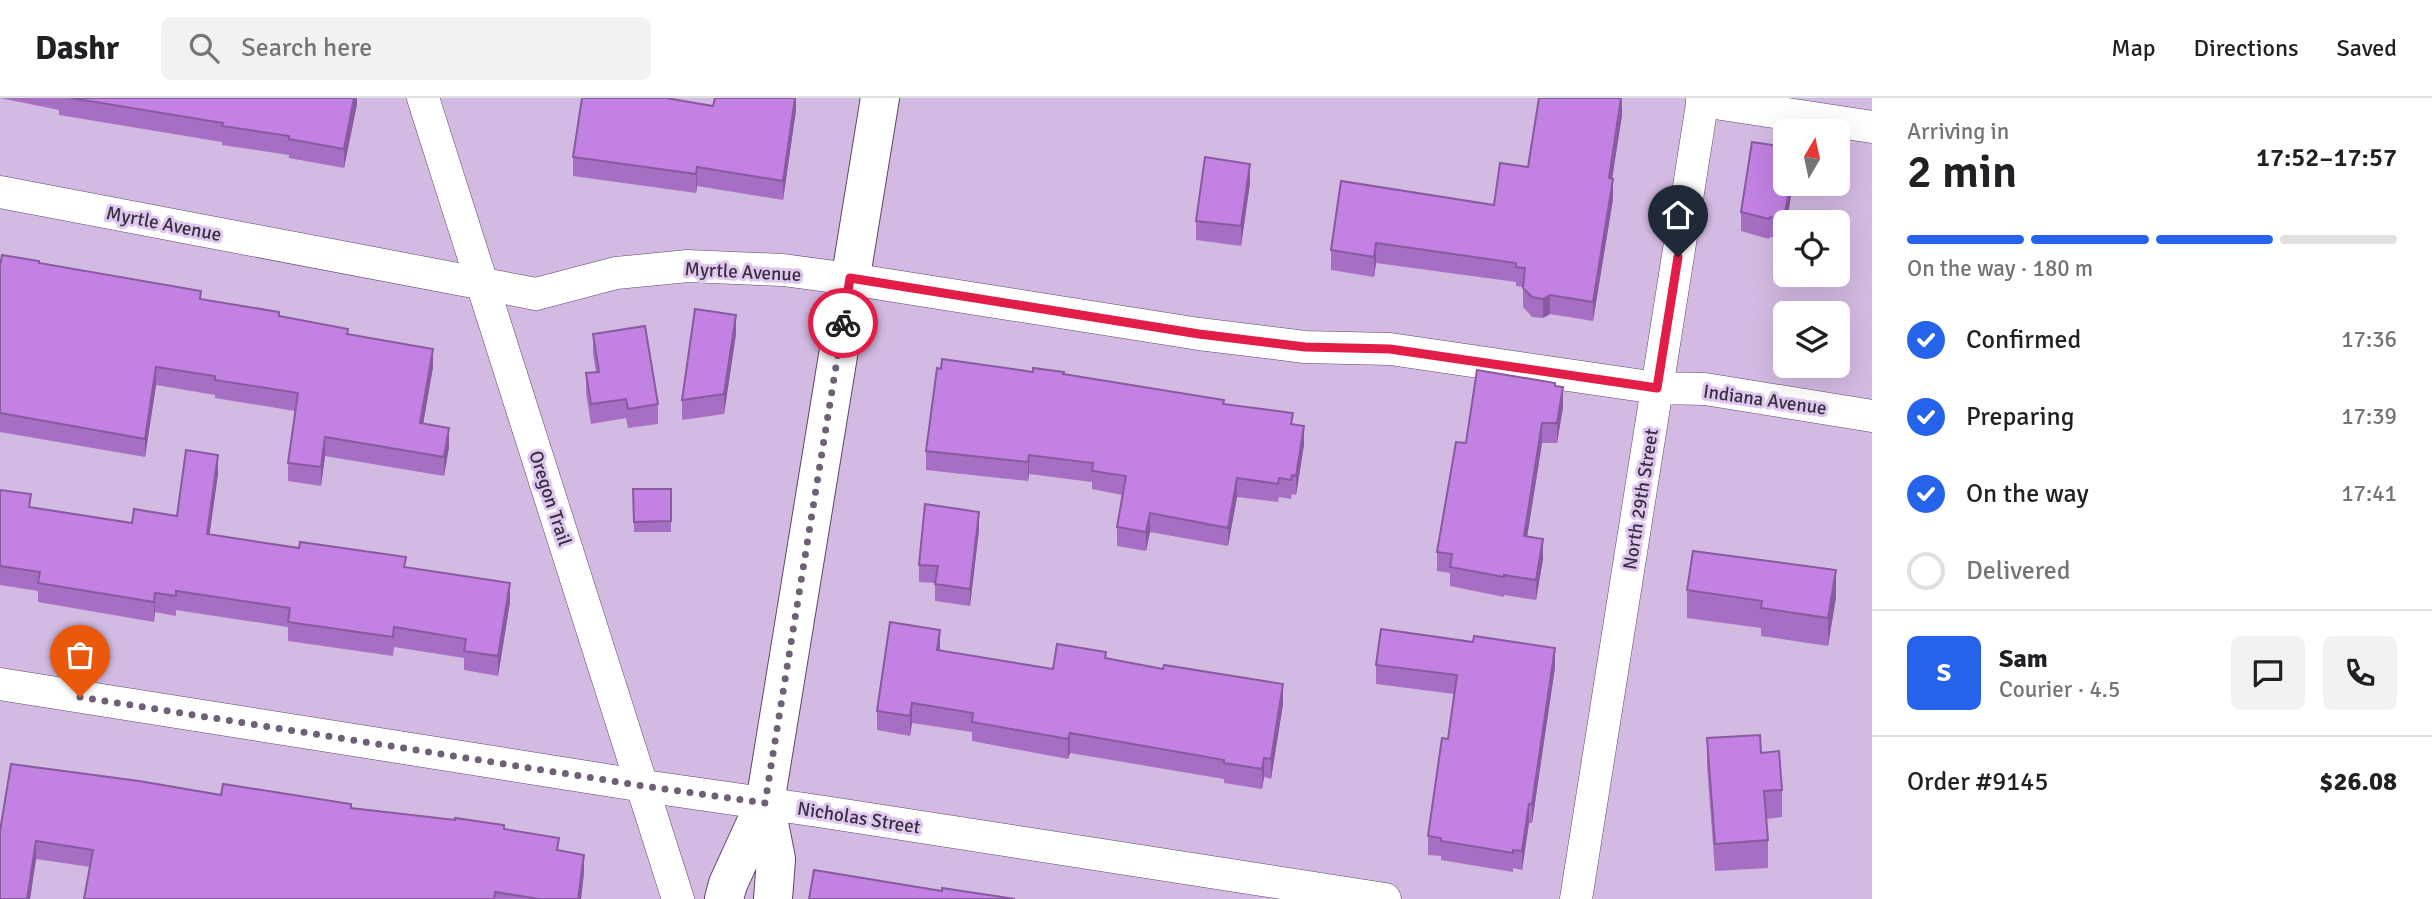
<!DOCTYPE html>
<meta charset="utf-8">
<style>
body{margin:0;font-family:Signika,sans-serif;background:#f2f2f2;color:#202124;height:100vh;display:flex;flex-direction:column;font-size:26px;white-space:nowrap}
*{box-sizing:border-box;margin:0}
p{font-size:23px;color:#757577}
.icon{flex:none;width:38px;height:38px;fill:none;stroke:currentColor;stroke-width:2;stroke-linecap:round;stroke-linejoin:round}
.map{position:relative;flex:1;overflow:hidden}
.panel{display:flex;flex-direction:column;background:#fff;width:560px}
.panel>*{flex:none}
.needle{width:46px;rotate:9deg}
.buttons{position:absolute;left:1773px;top:21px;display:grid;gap:14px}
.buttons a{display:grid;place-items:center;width:77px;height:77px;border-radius:10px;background:#fff;box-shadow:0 7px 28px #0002;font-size:35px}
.pin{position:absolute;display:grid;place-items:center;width:60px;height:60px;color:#fff;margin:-72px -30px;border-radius:50% 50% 50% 0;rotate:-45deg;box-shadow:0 0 7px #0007}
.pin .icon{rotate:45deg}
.courier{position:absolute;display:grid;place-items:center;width:70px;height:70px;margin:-35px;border:5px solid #e11d48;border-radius:50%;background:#fff;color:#222;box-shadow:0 2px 9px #0007}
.head em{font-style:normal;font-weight:600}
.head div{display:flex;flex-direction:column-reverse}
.head{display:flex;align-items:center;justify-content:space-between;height:119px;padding:0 35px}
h1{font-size:46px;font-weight:600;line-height:52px}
.bar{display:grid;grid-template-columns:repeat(4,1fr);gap:10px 7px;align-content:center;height:84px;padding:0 35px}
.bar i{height:9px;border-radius:5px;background:#e0e0e0}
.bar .selected{background:#2563eb}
.bar p{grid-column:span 4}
.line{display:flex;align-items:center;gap:18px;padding:0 35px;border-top:2px solid #e0e0e0}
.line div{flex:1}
.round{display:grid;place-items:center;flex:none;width:74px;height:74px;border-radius:10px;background:#f2f2f2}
ol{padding:0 35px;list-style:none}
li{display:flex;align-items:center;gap:21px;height:77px}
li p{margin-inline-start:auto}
li .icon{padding:7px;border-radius:50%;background:#2563eb;color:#fff;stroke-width:4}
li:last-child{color:#757577}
li i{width:38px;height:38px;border:4px solid #e0e0e0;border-radius:50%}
header{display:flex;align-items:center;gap:42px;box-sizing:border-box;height:98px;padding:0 35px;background:#fff;border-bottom:2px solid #e0e0e0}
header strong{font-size:33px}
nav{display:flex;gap:38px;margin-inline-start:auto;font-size:24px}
.search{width:490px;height:63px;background:#f2f2f2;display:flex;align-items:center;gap:18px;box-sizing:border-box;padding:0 24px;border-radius:10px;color:#757577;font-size:26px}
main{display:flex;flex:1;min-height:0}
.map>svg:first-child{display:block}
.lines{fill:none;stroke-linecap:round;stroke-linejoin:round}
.street-casing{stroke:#5d4769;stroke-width:33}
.secondary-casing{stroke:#5d4769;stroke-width:40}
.street{stroke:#fff;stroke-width:32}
.secondary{stroke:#fff;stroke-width:38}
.wall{fill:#a76fc3}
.shaded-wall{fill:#885a9f}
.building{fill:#c281e3;stroke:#885a9f;stroke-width:2}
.done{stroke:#6f6077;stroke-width:7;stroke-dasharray:0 12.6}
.route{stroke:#e11d48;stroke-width:9}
.labels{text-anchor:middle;stroke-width:6;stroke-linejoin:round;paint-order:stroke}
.street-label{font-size:19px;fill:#392f3e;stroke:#e0c7ef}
</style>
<header>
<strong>Dashr</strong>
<div class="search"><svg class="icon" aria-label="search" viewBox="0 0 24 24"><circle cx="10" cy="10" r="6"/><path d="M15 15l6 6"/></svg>Search here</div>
<nav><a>Map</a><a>Directions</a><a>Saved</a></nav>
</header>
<main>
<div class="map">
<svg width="1872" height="801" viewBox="0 0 1872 801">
<rect width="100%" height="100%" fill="#d3bae2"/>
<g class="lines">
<defs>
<path id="street" d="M423 0 678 801
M1702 3 1872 29
M0 94 536 196 616 175 688 168 783 172 850 181 1199 236 1305 249 1390 251 1657 290 1705 291 1872 318
M0 586 644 688 818 713 1385 801
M1576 801 1703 0"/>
<path id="secondary" d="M765 705 776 761 773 801
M724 801 728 786 765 705 880 0"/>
</defs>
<use href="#street" class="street-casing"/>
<use href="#secondary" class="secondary-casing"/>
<use href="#street" class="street"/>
<use href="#secondary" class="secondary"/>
</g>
<path class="wall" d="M0 0H357V6L344 70 289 60V57L222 47V44L59 17V12Z
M796 0V12L783 102 697 88 696 95 573 78V59L713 8Z
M1622 17 1612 81 1613 101 1593 223 1550 216 1543 220 1532 219 1523 209V189L1516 188V184L1376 165 1374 179 1331 172V152L1494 107 1528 69Z
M1785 49 1784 141 1770 139 1769 141 1741 133V114Z
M1250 85 1241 148 1196 142V123Z
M39 165 279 218 348 236 433 269 423 326 449 349 444 378 325 358 321 388 288 383V365L295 313 215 300V297L156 287 145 359 0 334V168Z
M593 236 658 306V326L628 330 626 320 591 326 586 295V275L596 274 593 256Z
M736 236 724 316 682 322V302Z
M1033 274 1064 276 1224 306 1293 326 1304 347 1296 397 1292 396 1291 401 1279 399 1278 404 1237 399 1228 448 1150 434 1146 453 1117 448V429L1122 397 1092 391V384L1029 376 1028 383 926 372V353Z
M1555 288 1563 309 1557 345H1542L1527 439 1543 461 1536 502 1504 497V499L1450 488V475L1437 473V454L1466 345Z
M218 376 209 436 406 469 510 504 498 578 464 572V560L394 549 393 558 288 543V529L176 512V518L155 514 154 524 38 504V493L0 487V392L31 409 132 425 177 418Z
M633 391H671V434H634Z
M979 431 970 508 935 503V485L919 484V467Z
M1687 492 1836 499 1828 548 1761 538V530L1687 520Z
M940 552 1053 571 1106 560 1283 606 1271 681 1264 679 1262 691 1224 685V681L1070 655 1068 661 972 643V634L912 625 910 638 877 632V613Z
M1376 567 1555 569 1532 725H1529L1522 772 1513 770V774L1441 762V758L1428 757V738L1448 641 1454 596 1376 586Z
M1707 640 1761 655 1782 692V719L1766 721 1768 742V770L1715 773 1707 668Z
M221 697 351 710 504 731 559 752 584 774 581 801H84L90 769 36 761 30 801H0V733Z"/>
<path class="shaded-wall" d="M354 0H357V6L344 70V51Z
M795 0H796V12L783 102V83Z
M1622 0V17L1609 100V80Z
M1250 66V85L1241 148V128Z
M697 69V88L696 95V76Z
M1613 81V101L1593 223V204Z
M1790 86H1793L1787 124H1785L1784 141V121Z
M1376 145V165L1374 179V159Z
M1550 197V216L1543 220V201Z
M736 217V236L724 316V296Z
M433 251V269L420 344V325Z
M156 269V287L145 359V341Z
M1563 289V309L1557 345V325Z
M1542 325V345L1524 458V438Z
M1304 328V347L1296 397V378Z
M449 330V349L444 378V359Z
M325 339V358L321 388V369Z
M218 357V376L207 455V436Z
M1029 357V376L1028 383V364Z
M1237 380V399L1228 448V430Z
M979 414V431L970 508V491Z
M1150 415V434L1146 453V434Z
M1543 441V461L1536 502V482Z
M1836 472V499L1828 548V520Z
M510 485V504L498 578V558Z
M155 495V514L154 524V504Z
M940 532V551L937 571V552Z
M1555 550V569L1532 725V706Z
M1283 586V606L1271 681V661Z
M912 605V625L910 638V618Z
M1070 635V655L1068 661V641Z
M1264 660V679L1262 691V671Z
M1529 706V725L1522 772V753Z
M36 743V761L30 801H27Z
M584 757V774L581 801H578Z"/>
<path class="building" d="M71 0H354L344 51 289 41V38L222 28 223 25Z
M582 0H666L713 8 715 0H795L783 83 697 69 696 76 573 59Z
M1539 0H1621L1609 80 1613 81 1593 204 1550 197 1543 201 1532 199 1523 190 1525 170 1516 169V165L1376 145 1374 159 1331 152 1341 83 1494 107 1500 65 1528 69Z
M1752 44 1785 49V86H1790L1784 121 1770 119 1769 121 1741 114Z
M1205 59 1250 66 1241 128 1196 123Z
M2 157 39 163V165L201 193 200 201 279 214V218L348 231 347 236 433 251 420 325 449 330 444 359 325 339 321 369 288 365 298 295 215 282V278L156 269 145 341 0 315V168Z
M695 211 736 217 724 296 682 302Z
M645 228 658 306 628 311 626 301 591 306 586 275 599 274 593 236Z
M942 261 1033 274V270L1064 274 1063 276 1224 302 1223 306 1293 315 1291 326 1304 328 1296 378 1292 377 1291 382 1279 380 1278 386 1237 380 1228 430 1150 415 1146 434 1117 429 1126 378 1092 373 1093 365 1029 357 1028 364 926 353 937 270 941 271Z
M1477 272 1555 285V288L1563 289 1557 325H1542L1524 438 1543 441 1536 482 1504 477V479L1450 469 1452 456 1437 454 1456 344 1466 345Z
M186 352 218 357 207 436 299 450 300 444 406 459 404 469 510 485 498 558 464 553 466 541 394 529 393 539 288 524 290 510 176 493V498L155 495 154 504 38 485 40 474 0 468V392L31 396 29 409 132 425 134 411 177 418Z
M633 391H671V423L634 424Z
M925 406 979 414 970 491 935 486 938 468 919 467Z
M1693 453 1836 472 1828 520 1761 510 1762 503 1687 492Z
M890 524 940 532 937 552 1053 571 1057 546 1106 554 1105 560 1163 571 1164 567 1283 586 1271 661 1264 660 1262 671 1224 665V662L1070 635 1068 641 972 624 973 615 912 605 910 618 877 613Z
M1381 531 1473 544 1474 538 1555 550 1532 706H1529L1522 753 1513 752V755L1441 743V740L1428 738 1442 640 1448 641 1457 577 1376 567Z
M1760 637 1761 655 1779 653 1782 692 1764 693 1768 742 1715 746 1707 640Z
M11 666 139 683 221 697 223 686 351 706V710L455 722V720L504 727V731L559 740 557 752 584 757 578 801H539L495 794 494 801H84L93 752 36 743 27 801H0V733Z
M814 772 942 793V790L1015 801H809Z"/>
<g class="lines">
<path class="done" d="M80 599 644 688 765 705 843 225"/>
<path class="route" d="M843 225 850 180 1199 236 1305 249 1390 251 1657 290 1678 159"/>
</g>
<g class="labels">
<g class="street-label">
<text transform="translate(164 125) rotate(11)" y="7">Myrtle Avenue</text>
<text transform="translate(743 173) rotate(3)" y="7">Myrtle Avenue</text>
<text transform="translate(1765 301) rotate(8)" y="7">Indiana Avenue</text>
<text transform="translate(551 400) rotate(72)" y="7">Oregon Trail</text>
<text transform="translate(1640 401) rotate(-81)" y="7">North 29th Street</text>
<text transform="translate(859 719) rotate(9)" y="7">Nicholas Street</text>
</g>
</g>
</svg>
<div class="buttons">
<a><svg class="needle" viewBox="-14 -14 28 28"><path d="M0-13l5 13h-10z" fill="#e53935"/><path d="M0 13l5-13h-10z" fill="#757577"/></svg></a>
<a><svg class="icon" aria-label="locate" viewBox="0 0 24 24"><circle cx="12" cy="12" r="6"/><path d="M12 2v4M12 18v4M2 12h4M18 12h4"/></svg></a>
<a><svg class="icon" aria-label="layers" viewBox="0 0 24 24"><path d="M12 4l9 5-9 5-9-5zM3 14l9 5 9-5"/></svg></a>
</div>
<div class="pin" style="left:80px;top:599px;background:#ea580c"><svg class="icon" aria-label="bag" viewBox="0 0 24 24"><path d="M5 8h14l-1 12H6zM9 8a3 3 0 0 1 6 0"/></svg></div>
<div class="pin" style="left:1678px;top:159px;background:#1f2937"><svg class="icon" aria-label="home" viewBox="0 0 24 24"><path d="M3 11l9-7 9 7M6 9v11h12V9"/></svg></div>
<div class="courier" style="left:843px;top:225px"><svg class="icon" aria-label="bike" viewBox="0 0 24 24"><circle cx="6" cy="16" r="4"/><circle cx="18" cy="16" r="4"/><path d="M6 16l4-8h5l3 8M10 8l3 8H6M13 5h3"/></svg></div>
</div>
<section class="panel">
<div class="head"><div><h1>2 min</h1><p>Arriving in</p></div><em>17:52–17:57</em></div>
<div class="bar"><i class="selected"></i><i class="selected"></i><i class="selected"></i><i></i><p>On the way · 180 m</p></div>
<ol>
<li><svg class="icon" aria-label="check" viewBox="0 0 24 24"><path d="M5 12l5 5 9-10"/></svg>Confirmed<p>17:36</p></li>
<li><svg class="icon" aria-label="check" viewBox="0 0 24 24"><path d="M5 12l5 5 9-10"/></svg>Preparing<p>17:39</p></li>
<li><svg class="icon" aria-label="check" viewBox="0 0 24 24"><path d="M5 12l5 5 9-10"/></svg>On the way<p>17:41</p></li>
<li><i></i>Delivered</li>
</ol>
<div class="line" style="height:126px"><b class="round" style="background:#2563eb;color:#fff">S</b><div><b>Sam</b><p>Courier · 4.5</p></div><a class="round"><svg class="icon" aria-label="chat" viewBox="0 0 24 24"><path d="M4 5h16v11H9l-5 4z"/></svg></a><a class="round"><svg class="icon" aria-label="phone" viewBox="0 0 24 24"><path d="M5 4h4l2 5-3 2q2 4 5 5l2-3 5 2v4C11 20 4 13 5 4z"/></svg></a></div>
<div class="line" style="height:91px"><div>Order #9145</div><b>$26.08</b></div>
</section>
</main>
